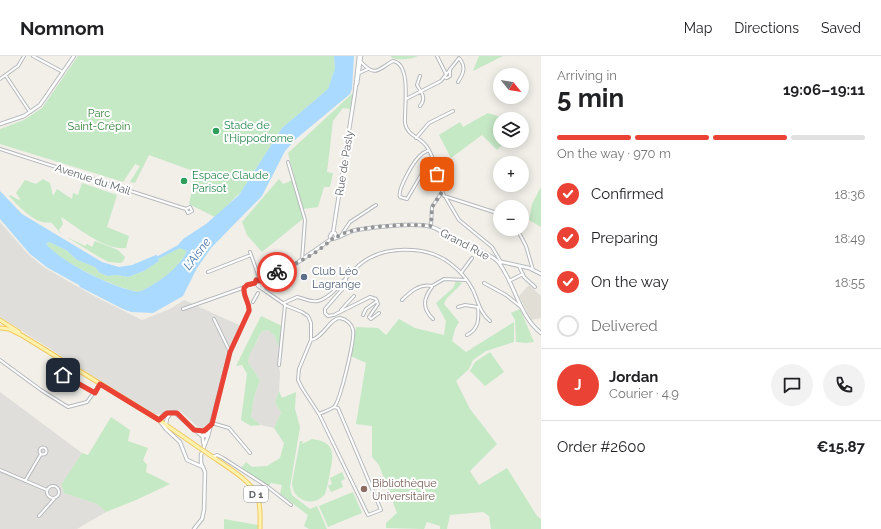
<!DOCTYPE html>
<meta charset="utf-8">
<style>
body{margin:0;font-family:Raleway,sans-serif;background:#f2f2f2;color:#202124;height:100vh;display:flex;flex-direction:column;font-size:15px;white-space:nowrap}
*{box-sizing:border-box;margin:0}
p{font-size:13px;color:#757577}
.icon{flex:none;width:22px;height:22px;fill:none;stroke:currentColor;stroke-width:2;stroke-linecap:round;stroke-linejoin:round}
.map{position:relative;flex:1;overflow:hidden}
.details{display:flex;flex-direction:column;background:#fff;width:340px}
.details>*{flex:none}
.needle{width:26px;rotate:120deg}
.buttons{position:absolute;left:493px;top:12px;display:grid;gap:8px}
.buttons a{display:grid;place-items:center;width:36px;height:36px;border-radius:50%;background:#fff;box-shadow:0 2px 10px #0003;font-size:20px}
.pin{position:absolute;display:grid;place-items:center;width:34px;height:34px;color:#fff;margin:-17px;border-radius:8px;box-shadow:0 2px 6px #0006}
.courier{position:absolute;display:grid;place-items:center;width:40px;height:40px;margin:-20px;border:3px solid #ea4335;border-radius:50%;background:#fff;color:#222;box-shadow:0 1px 5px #0007}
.headline em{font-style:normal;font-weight:700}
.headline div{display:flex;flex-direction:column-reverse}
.headline{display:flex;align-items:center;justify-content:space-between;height:68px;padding:0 16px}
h1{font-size:26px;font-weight:700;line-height:30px}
.bar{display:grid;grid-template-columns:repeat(4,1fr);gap:6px 4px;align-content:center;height:48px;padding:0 16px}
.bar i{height:5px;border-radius:3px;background:#e0e0e0}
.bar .on{background:#ea4335}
.bar p{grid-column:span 4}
.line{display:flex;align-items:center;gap:10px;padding:0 16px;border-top:1px solid #e0e0e0}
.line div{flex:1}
.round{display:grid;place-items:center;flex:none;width:42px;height:42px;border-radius:21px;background:#f2f2f2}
ol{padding:0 16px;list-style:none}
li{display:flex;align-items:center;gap:12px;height:44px}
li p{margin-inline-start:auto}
li .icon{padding:4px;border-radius:50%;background:#ea4335;color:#fff;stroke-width:4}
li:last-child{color:#757577}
li i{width:22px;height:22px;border:2px solid #e0e0e0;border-radius:50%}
header{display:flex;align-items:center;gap:24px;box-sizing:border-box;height:56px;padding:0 20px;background:#fff;border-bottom:1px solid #e0e0e0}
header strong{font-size:19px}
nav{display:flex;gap:22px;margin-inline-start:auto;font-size:14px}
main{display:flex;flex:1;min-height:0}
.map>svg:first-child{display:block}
.industrial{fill:#e0deda}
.education{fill:#e1ded6}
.green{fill:#c5e8c5}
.water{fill:#aadaff;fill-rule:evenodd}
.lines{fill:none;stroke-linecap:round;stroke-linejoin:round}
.street-casing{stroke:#b5b8bc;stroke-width:4}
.secondary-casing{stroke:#b6babf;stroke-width:4.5}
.primary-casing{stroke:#f2c960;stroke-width:5}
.street{stroke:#fff;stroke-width:2}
.secondary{stroke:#fff;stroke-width:2.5}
.primary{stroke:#fff2af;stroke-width:3}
.primary-bridge-casing{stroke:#f2c960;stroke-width:5;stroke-linecap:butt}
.primary-bridge{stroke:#fff2af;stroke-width:3}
.done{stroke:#929495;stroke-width:4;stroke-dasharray:0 7.2}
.route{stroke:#ea4335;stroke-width:5}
.leisure-dot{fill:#2e9e5b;stroke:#fff;stroke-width:1.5}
.service-dot{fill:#5c6f8a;stroke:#fff;stroke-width:1.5}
.education-dot{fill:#8d6e63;stroke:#fff;stroke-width:1.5}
.labels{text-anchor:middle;stroke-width:4;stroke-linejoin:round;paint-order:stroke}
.shield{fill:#fff;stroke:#8f9295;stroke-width:1}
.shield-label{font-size:10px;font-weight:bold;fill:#5f6368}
.park-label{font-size:11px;fill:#348238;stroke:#fff}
.leisure-label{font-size:11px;fill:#27864d;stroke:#fff;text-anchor:start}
.street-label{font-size:11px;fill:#5f6368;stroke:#fff}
.service-label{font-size:11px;fill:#4e5e75;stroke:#fff;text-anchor:start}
.education-label{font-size:11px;fill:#785e54;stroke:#fff;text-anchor:start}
.water-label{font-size:12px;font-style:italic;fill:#4174aa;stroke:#fff}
</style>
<header>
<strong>Nomnom</strong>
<nav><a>Map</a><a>Directions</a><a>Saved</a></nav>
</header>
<main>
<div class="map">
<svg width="541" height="473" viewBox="0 0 541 473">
<rect width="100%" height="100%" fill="#f1efe8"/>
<path class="industrial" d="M0 166 28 198 45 212 94 240 142 264 170 253 184 244 239 269 230 309 208 371 200 373 179 354 154 359 0 261Z
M269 274 274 279 279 291 278 305 280 317 279 335 275 346 281 357 274 372 261 369 251 361 254 341 260 324 248 306 250 295 258 284 261 276Z
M0 336 82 397 61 430 64 437 97 448 106 456 77 473H0Z"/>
<path class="education" d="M529 229 541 240V262L531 264 519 240Z"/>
<path class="green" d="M78 0H334L335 12 328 33 282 72 241 136 215 161 189 148 196 116 149 99 135 127 130 126 140 110 135 108 123 126 0 88V73L24 64 42 52Z
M391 0H418C410 4 400 4 392 2Z
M479 0H503L473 15Z
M354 36 350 53 343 52 333 65 327 116 333 117 330 131H324L318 151 303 153 288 97Z
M488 57 507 63H500V85H506L497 94 482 79 451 102 439 79 460 66 463 71Z
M43 123 50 127 53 140 57 133 72 143 73 137 78 139 82 127 117 139 107 171 129 180 126 192C103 194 79 172 61 161L63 168 59 174 61 178 52 167C48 166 46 167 42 166 30 162 18 150 9 140L10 139 19 144 20 143 16 137 25 124 36 128Z
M279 123 283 128 293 124 304 162 262 196 247 179 242 166Z
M541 131V171L529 164 532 148Z
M67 181 85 190 87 188 92 191 95 185 118 194 125 201 124 204 121 207 109 206 99 201Z
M49 186 66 194 77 204 95 211 100 217 108 220 117 219 128 221 144 215 159 205 158 203 180 191 187 195C181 212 153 231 138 236 114 231 61 207 46 188Z
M456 225 462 227C457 234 446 240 444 248L459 266 455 273 452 285 466 296 514 266V286L486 295 473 304 469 313 456 325 470 353 497 388 470 415 479 429 507 412 537 460 541 463V473H491L489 460 483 456 450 459 447 473H440V470L427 466 424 473 386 472V467L397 457 379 409 372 401V370L356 368 366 307 351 300 356 271 378 272 386 279 399 263 415 272 444 279 446 265 436 247 453 232Z
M520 253 534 286 526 287 516 286 515 264 511 257Z
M261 260 282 270 279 291 274 279 268 274 261 276C257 287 250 294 248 306L260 324 254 341 251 361 261 369 251 370 241 364 247 318 242 309 236 310Z
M490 296 504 316 485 330 470 315 475 306Z
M279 335 282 342 296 336 295 353 300 371 290 431 292 439 310 453 317 450 327 473H309L304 470 308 459 280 438 282 429 271 427 269 430 241 412 246 406 252 411 267 410 280 402 284 387 274 372 281 357 275 346Z
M111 361 130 374 128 385 148 392 143 404 147 409 146 416 170 428 136 444 106 456 97 448 64 437 61 429 82 397 88 399Z
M312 383C335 386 334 397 330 416 329 423 327 431 325 438 314 452 292 445 292 427L300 385H303L302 388Z
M342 416 345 423 341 425 343 431 331 436 328 430 332 428 330 422Z
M353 436 362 457 328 471 319 450Z
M224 463 258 469V473H224Z"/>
<path class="water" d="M334 0H354L352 33 350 38 297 82 285 95 262 140 211 192 197 212 183 240 153 257 131 256 123 253 80 231 79 229 48 212 30 198 0 163V135L22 158 102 206 119 211 132 209 156 199 158 200 178 189 183 183 206 168 239 139 282 72 328 33 335 12ZM49 186 66 194 77 204 95 211 100 217 108 220 117 219 128 221 144 215 159 205 158 203 180 192 187 195C180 212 153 231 138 236 112 231 64 208 46 188Z"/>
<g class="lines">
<defs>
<path id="street" d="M33 0 63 16
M437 0 446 18
M361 6C376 22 378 13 393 5 412 8 404 53 405 67 407 80 421 81 427 91 437 105 438 125 444 140L500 158
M359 17 368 13
M6 20 30 56
M444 21 447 22 450 20V13
M0 23 18 10 24 0
M406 43 441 25 459 2C466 10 464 17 458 26
M420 50C427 42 421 36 417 29L420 20
M416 82 429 67 453 55
M0 93 186 153 188 157 192 155 190 151 186 153
M429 94C426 96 423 96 421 99 414 104 397 134 400 141L407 143 424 114 435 110
M288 106 305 164 302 204
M446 142 459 164 492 191 501 206
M431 170 432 151 442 136
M517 173 526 190 533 214
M342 178 350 166 376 149
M250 196 260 224
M519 210 524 221 535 231
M208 216 251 199
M461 217 472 202
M346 221V229L325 253V257L328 260 334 259 370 241 376 243 378 248 369 261 371 263 379 257
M509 225 523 218
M484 227 506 239 521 251
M261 228 264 234
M258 230 287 250 302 256 308 260 311 267V284L299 313 298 324 302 332 319 358 368 459 381 454 338 352 334 351
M432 231C423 243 422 252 433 263
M402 244C410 236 420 227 432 230L444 223 466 224
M253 246 258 237
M284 247 297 241C304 242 311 247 318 245 333 241 345 221 357 211 380 189 426 188 451 208 460 215 468 224 473 234 478 245 480 257 490 265
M458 251 465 249 478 251C479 263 479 273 467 279
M183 253 245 231
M341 254 354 240
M363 259 366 253 377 245
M214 263 230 296
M311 284C323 282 330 262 340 262 346 263 352 268 353 274 355 283 340 346 334 351 330 354 323 356 319 358
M0 304 41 334 68 351 87 346 100 328
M279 309 285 249
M59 325 65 319 95 337
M212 367 229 372 250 397
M39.5 395a3.5 3.5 0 1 1 7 0a3.5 3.5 0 1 1-7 0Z
M213 401 217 399 223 402 268 431 291 449
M0 414 47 434
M25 425 41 398
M47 436a6 6 0 1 1 12 0a6 6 0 1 1-12 0Z
M39 460 54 443"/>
<path id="secondary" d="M357 28 361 0
M0 68 24 60 40 49 74 0
M333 177 355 36 359 0
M331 183 330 180 332 177H335L336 180
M499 207 502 206 529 212 541 218
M261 225 294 209 331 183C335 184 349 175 356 174 375 171 415 166 432 171 442 174 449 182 459 186 469 189 493 199 499 207 515 228 519 260 541 277
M255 227 259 230 261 225
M255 227 257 223 261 225
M166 368 167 362 171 357
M195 374 204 375 208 379
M204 389C201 379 204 377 210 369
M203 411 187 404 180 386 166 373 159 364 164 358 174 356 202 380H208
M194 473 202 463 204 454 205 416 201 407V399L208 380 230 296 249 255C250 247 243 241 244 232L247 229 255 227"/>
<path id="primary" d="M0 264 19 276
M1 272 9 273 23 280 159 364 198 391
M207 397C222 408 252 424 258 442 261 452 260 463 260 473"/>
</defs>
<use href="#street" class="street-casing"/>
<use href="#secondary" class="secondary-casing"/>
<use href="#primary" class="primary-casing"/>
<use href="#street" class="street"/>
<use href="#secondary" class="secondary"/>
<use href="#primary" class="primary"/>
<defs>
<path id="primary-bridge" d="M198 391 207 397"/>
</defs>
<use href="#primary-bridge" class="primary-bridge-casing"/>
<use href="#primary-bridge" class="primary-bridge"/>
</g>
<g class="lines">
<path class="done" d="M277 216C293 209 321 196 331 183H335C344 170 414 167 431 170L432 151 442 136 437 118"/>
<path class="route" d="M63 319 95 337 100 328 159 364 167 357H177L194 374 204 375 212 368 230 296 249 255C250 247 243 241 244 232L247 229 255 227 256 224 261 225 277 216"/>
</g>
<g class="leisure-dot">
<circle cx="216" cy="75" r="4"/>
<circle cx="184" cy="125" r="4"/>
</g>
<circle class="service-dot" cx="304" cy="221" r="4"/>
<circle class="education-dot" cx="364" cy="433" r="4"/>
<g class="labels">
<rect class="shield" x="244" y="430" width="24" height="16" rx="3"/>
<g class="shield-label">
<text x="256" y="442">D 1</text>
</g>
<g class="park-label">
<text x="99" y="61">Parc<tspan x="99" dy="13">Saint-Crépin</tspan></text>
</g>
<g class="leisure-label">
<text x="224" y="73">Stade de<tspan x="224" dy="13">l'Hippodrome</tspan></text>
<text x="192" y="123">Espace Claude<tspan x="192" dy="13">Parisot</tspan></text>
</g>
<g class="street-label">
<text transform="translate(344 107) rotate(-81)" y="4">Rue de Pasly</text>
<text transform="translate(93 123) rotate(18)" y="4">Avenue du Mail</text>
<text transform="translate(465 188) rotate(28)" y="4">Grand Rue</text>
</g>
<g class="service-label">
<text x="312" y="219">Club Léo<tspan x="312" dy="13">Lagrange</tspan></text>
</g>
<g class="education-label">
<text x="372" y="431">Bibliothèque<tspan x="372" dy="13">Universitaire</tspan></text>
</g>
<g class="water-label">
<text transform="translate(197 198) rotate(-53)" y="4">L'Aisne</text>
</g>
</g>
</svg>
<div class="buttons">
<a><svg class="needle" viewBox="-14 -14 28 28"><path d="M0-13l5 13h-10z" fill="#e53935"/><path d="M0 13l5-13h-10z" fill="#757577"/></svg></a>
<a><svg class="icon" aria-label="layers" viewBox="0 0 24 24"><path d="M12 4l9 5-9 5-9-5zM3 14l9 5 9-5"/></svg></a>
<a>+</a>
<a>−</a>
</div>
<div class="pin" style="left:437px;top:118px;background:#ea580c"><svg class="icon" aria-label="bag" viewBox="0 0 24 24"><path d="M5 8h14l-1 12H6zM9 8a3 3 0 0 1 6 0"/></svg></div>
<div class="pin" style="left:63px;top:319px;background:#1f2937"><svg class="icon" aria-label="home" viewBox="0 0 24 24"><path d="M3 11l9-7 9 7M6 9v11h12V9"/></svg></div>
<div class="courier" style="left:277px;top:216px"><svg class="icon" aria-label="bike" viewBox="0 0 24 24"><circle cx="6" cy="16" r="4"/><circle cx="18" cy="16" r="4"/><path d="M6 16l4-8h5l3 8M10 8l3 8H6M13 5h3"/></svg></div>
</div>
<section class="details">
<div class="headline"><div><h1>5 min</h1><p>Arriving in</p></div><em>19:06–19:11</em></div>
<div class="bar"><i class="on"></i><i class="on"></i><i class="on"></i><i></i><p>On the way · 970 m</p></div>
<ol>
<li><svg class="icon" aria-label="check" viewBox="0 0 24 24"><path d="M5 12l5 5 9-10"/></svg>Confirmed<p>18:36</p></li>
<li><svg class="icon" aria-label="check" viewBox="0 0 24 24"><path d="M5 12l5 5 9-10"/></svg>Preparing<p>18:49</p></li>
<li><svg class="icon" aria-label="check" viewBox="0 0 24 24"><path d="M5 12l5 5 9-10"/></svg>On the way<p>18:55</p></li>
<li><i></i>Delivered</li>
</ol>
<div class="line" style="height:72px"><b class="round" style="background:#ea4335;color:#fff">J</b><div><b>Jordan</b><p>Courier · 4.9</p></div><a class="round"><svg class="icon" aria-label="chat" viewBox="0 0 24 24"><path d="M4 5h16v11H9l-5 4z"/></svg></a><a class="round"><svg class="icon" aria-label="phone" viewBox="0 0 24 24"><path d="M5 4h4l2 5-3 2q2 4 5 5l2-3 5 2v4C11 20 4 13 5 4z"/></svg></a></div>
<div class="line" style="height:52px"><div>Order #2600</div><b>€15.87</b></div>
</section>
</main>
